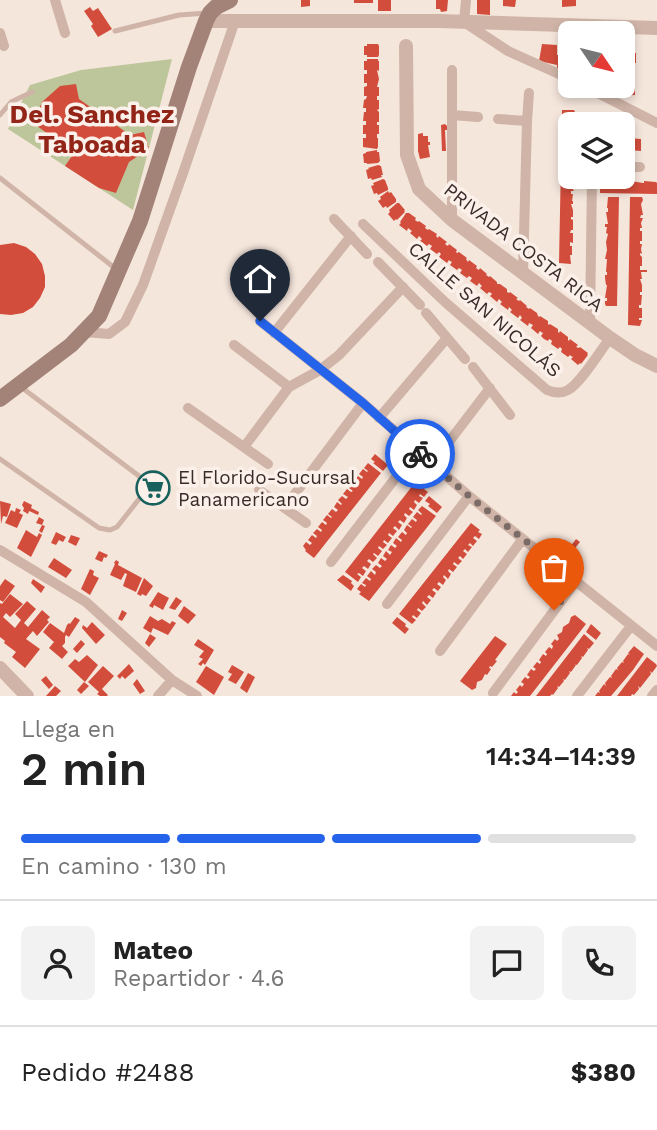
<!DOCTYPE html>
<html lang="es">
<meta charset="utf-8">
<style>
body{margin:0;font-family:"Work Sans",sans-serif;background:#f2f2f2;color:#222;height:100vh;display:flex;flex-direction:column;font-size:26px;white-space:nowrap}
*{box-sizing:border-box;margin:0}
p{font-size:23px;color:#767676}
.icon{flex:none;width:38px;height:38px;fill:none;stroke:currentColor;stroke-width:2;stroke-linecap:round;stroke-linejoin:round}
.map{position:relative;height:696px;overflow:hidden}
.side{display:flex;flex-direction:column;background:#fff;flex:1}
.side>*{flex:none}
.needle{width:46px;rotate:125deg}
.buttons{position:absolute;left:558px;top:21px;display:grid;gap:14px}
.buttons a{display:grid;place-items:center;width:77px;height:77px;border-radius:10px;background:#fff;box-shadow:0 4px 10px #0003;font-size:35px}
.pin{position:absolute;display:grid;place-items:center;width:60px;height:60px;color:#fff;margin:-72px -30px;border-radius:50% 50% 50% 0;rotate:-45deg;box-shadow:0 0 7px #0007}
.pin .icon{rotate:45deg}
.courier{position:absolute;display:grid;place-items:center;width:70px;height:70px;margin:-35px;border:5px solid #2563eb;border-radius:50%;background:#fff;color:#222;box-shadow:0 2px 9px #0007}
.head em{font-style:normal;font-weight:600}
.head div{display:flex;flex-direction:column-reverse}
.head{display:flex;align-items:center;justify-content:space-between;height:119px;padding:0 21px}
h1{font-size:46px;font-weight:600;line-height:52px}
.bar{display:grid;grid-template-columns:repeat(4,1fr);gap:10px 7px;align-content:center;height:84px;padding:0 21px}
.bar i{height:9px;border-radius:5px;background:#e0e0e0}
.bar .active{background:#2563eb}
.bar p{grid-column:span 4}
.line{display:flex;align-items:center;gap:18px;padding:0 21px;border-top:2px solid #e0e0e0}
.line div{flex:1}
.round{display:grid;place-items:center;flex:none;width:74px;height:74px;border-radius:10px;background:#f2f2f2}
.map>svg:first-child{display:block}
.green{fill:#bdc69a}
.building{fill:#d34d3c}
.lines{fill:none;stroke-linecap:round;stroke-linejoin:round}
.service{stroke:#cfb4a7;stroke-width:5}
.minor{stroke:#cfb4a7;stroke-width:10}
.tertiary{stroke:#cfb4a7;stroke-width:14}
.secondary{stroke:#a38277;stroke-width:16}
.done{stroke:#7b6c67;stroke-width:7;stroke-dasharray:0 12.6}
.route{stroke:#2563eb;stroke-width:9}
.labels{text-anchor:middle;stroke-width:7;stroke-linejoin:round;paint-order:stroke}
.street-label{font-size:19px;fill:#3a2b28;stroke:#fcf1ea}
.poi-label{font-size:19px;fill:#3a2b28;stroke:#fcf1ea;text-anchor:start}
.district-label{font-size:26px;font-weight:bold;fill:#932518;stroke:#fcf1ea}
</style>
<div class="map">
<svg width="657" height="696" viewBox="0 0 657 696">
<rect width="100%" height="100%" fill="#f5e6dc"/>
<path class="green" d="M172 59 133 210 8 129 30 85 81 70Z"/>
<path class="building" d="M301 0H310V6L301 7Z
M354 0H373V3H354Z
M378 0H391V11H378Z
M436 0H448L447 11 441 12 440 9H436Z
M477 0H490V15L477 14Z
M503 0H516L515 7 503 6Z
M562 0H576V6L562 7Z
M90 7 93 11 98 8 112 29 98 37 91 26 93 24 84 11Z
M367 44H378L379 46V55L378 57H367V55H364V46H367Z
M542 44 557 45V55H567V66H570L569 74 557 68V65L539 61Z
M628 53H636V63H628Z
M367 59H378V61H379V71L377 70 379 79 377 87H379V96H377V100H379V109L377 110 379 112V122H377V125H379V134H377V138H378V147L377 149 363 147V138H366V134H363V125H366V121H363L364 112H366V108H363L364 100 366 99 367 96H364V87L367 86V83H364V74H367V70H364V61H367Z
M623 80H635V95L620 96V90H611V86H623Z
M76 84 79 99 130 135 144 132 149 149 129 162 116 193 99 188 65 166 74 153 33 123 42 102 60 86Z
M562 110H574L575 112V114H572V117H575L573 124H570V177L571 181H574L572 188 574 191H571V194H573L572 201H573V204H571L573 210V217H571V219L573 220V230H571L570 233H573V243L570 242V246H572V255H570L571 264 559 263Z
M445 124 447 126V130H445L446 151H442L441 125Z
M423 133V136H428V142H430V145H428L430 157 420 159 418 151V134Z
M628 138 641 139V151L628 150Z
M377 150V152H379L380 161 378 163 367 164V163H364L363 154 366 153V152Z
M378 165 381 166 383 175H381L382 177 372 180 371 178 368 179 366 170 369 169 368 168Z
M383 179 385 180 388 188V190L378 195 377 193 374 194 371 186 374 185 373 183Z
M605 180V183L606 181H617V183L619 181H623L630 182V183H631V181L643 183H644V181L656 182 657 183V194L600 193V181Z
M388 191 389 193 391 192 396 199V202L387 208 386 206 383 208 378 201 381 199 380 197Z
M608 197H619L617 306H606L605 304V301H607V298H605L607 285H606L605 278V275H607V272H606L607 259H605L607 250 606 242 608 234 606 233 607 227H605V224H608L606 212H608V208H607Z
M630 197H642L643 200 641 204 643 215H641L640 218H643L641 223 642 228H640V231H642V241H640V244H642L641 249 642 254 640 253V255L642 257V266H640V270H647V272H641L642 279H640L642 285V292H640V295H642L641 305H639V308H642V318H639V320H642L640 326 628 325Z
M397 203H399L405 210 404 211 405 212 397 220 396 219 394 221 388 214 390 212 389 210Z
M406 213H409L416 218 415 220 418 222 419 221 426 226 425 228 428 230 429 229 437 234 436 236 438 238 439 236 447 242 445 244 448 246 449 244 457 250 456 252 457 253 459 252 467 258 466 259 468 262 469 260 477 266 476 268 479 270 480 268 487 274 486 275 489 277 490 276 497 282V284H500L507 289V292L509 293 510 292 518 298 516 299 519 301 520 300 527 306 526 307 529 309 530 308 537 313 538 316 539 317 540 316 548 321V324L549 325 550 324 558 329V332L559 333 560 331 568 337V340L569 341 570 339 578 345 576 347 579 348 580 347 588 353 587 354 588 355 581 364 580 363 578 365 571 359 573 357 571 356 570 355 568 357 561 352 562 349 560 347 558 349 551 344 552 341 551 340 549 339 548 341 544 339 541 336 543 333 541 332 540 331 538 334 531 328 533 325 529 323 528 326 520 320 522 318 520 315 518 318 510 312 512 310 509 307 508 310 500 304 502 302 499 299 497 302 490 296 492 294 491 293 489 292 487 294 480 288 482 286 479 283 477 286 470 281 472 278 469 276 467 278 460 273 462 270 459 268 457 270 450 265 452 262 450 261 449 260 447 263 439 257 441 254 439 252 437 254 430 249 432 246 429 244 427 246 420 241 422 239 419 236 417 239 410 233 412 231 408 228 407 231 399 225 401 223 400 222Z
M14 243 26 247 35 254 42 264 45 276V287L40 298 33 307 23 313 11 315 0 314V245Z
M375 454 388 465 383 471 373 463 375 462 371 459Z
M368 463 381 473 314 558 305 551 306 550 303 546 306 542 310 545 312 543 308 540 312 535 316 538 317 536 313 533 317 529 321 532 322 530 318 527 322 522 326 525 327 523 323 520 327 515 331 518 332 517 328 514 332 509 336 512 338 510 334 507 337 502 341 505 342 504 338 500 342 496 346 499 348 497 343 494 347 489 351 492 353 491 349 488 353 482 357 486 358 484 354 481 358 476 362 479 363 477 359 474 363 469 367 472 368 471 364 468Z
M417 480 426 487 424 489 428 492 424 497 420 494 419 496 423 498 419 503 415 500 414 502 417 505 414 510 410 507 409 509 413 512 409 516 405 513 404 515 407 518 404 523 400 520 398 522 402 525 399 530 395 526 393 528 397 531 393 536 389 533 388 535 392 538 388 543 384 540 383 542 387 545 383 549 379 546 378 548 382 551 378 556 374 553 373 554 377 558 373 562 369 559 367 561 371 564 368 569 364 566 362 568 366 571 363 576 359 573 357 574 361 577 358 582 345 572Z
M429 496 442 507 437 513 428 506 430 504 425 501Z
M0 501 11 504 7 517 3 516 1 524Z
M24 501 32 505 31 508 39 512 38 515 29 511 28 514 23 511 24 508 22 505Z
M422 506 436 516 369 601 359 594 361 592 357 589 361 584 365 587 366 585 362 583 366 578 370 581 371 579 367 576 371 571 375 575 376 572 372 569 376 565 380 568 382 566 378 563 381 558 385 561 387 559 383 556 386 551 390 555 392 552 388 550 391 545 395 548 397 546 393 543 396 538 401 542 402 540 398 537 402 532 406 535 407 533 404 530 407 525 411 528 412 527 408 524 412 519 416 522 417 520 413 517 417 512 421 515 422 514 418 510Z
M16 508 21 510 19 513 23 515 17 528 5 523 11 510 15 512Z
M39 517 44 520 42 525 45 526 42 533 39 531 42 525 36 523Z
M471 523 480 530 478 532 482 534 479 539 475 536 473 538 477 541 473 546 470 543 468 545 472 547 468 552 465 549 463 551 467 554 463 559 460 556 458 558 462 561 458 565 454 562 453 564 457 567 453 572 449 569 448 571 451 574 448 579 444 575 443 577 446 580 443 585 439 582 437 584 441 587 438 591 434 588 432 590 436 593 433 598 429 595 427 597 431 600 427 605 423 601 422 603 426 607 422 611 418 608 417 610 421 613 417 618 413 615 412 617 416 620 412 624 399 614Z
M26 530 37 537 39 533 42 535 31 557 17 548Z
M56 532 66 537 63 542 59 540 56 545 51 543Z
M71 535 80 538 76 546 68 542Z
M576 539 580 542 571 553 568 550Z
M99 551 108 555 106 558 104 557 102 562 95 559Z
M54 558 72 570 66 578 48 567Z
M116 560 119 562 118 565 142 578 136 592 123 586 127 574 125 573 121 580 110 575 115 564 114 563Z
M90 569 94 571 93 575 99 578 90 595 81 589Z
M343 575 352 581 351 583 354 586 351 591 337 580Z
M144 578 153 586 146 596 142 594 141 596 137 594Z
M5 579 15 586 3 602 0 600V586Z
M33 579 45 587 41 593 31 583Z
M158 592 169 598 163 610 154 605 153 608 149 606Z
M10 594 23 604 10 617 6 613 3 617 15 628 21 620 15 614 27 601 36 609 24 623 28 627 42 610 50 617 47 620 49 622 37 636 33 631 26 639 40 649 25 668 12 657 16 652 4 643 5 641 0 637V603L2 604Z
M176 597 182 601 175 610 169 608Z
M184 606 196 615 188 624 178 616Z
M122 610 127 613 122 621 118 619Z
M575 615 586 624 530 696H511L514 692 516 694 518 692 516 690 520 685 522 687 524 684 521 682 525 677 528 679 530 677 527 675 531 669 534 671 536 669 533 667 537 662 540 664 541 662 539 660 543 654 546 656 547 654 545 652 549 647 552 649 553 646 551 644 555 639 557 641 559 639 557 635 562 632 563 627 569 623 571 617Z
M150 616 158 621 162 619 170 624 172 621 176 623 168 635 153 628 151 633 143 628Z
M75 617 80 620 69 637 66 635 65 637V643L62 646 68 652 62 659 49 648 54 642 43 632 50 623 64 633 67 625 69 623 70 624Z
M397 617 406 624 405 626 409 629 405 634 392 623Z
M92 622 105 635 96 644 82 628 83 625 87 628Z
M591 624 601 633 596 640 586 632Z
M150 634 156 638 149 647 145 643Z
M584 634 594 643 589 649 587 648 588 650 583 657 581 656 582 658 577 665 574 664 576 665 571 672 569 671 570 673 565 680 563 679 564 681 559 687 557 686 558 688 553 695 552 694 550 696H536Z
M495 636 507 644 495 660 497 661 492 667 490 666 489 668 491 669 487 675 485 674 482 680 477 682 476 688 472 690 460 681Z
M198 639 214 650 205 665 203 663 201 666 198 664 203 659 199 657 204 651 194 645Z
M81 640 85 644 77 653 73 649Z
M634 646 644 654 633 670 611 696H595L598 692 600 693 599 691 604 684 606 686 605 683 610 677 612 678 611 676 616 669 618 670 617 668 622 662 624 663 623 661 628 654 630 655 628 653Z
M87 655 98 665 85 682 68 666 75 659 79 662Z
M647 657 656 664 657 666 652 673 650 671 651 674 640 688 638 686 639 689 634 695 632 694 631 696H617Z
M129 664 134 671 125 679 122 676 120 679 117 676Z
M232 665 244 672 236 684 228 680 232 674 228 672Z
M103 666 114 676 102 689 108 695 107 696H100L97 694 99 692 88 682Z
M206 666 224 677 214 695 196 682Z
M248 673 255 677 247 693 240 688Z
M46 676 53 685 49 689 41 680Z
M137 679 145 691 140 694 133 684Z
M84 682 89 686 81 694 77 690Z
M55 686 61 691 56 696H46Z"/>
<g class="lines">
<path class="service" d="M115 31 179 15 207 13
M0 115 11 102 32 92
M0 178 116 269
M0 459 99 528 110 530 117 527 143 494V484L139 476 21 387"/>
<path class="minor" d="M55 0 65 33
M466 0 464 22 508 51 570 79
M0 33 4 46
M584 86 657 123
M452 115 478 117
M498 119 527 121 529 93
M623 167H640
M334 219 367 254
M452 220V70
M363 224 445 302 547 390C554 393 561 394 568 390 580 384 601 350 610 338
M378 262 420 305
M523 273 527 121
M426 313 465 359
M260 321 363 403 469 496 657 646
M590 322 592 177
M84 332 109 334 125 322 143 285 183 173 235 21
M274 333 351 236
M234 345 289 387
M473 367 510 415
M188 408 268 464
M379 418 447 338
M244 447 289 387 320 370 339 355 403 287
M432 464 490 388
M259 490 306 523
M285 507 363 403
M0 550 86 602 172 680 197 696
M331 562 416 451
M387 604 469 496
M440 651 522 540
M493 693 576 581
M158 696 172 680
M577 696 631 626
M652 696 657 690"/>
<path class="tertiary" d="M206 21H439L657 28
M406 46 407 155 419 189 452 220 523 273 610 338 635 355 657 366
M0 668 27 696"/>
<path class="secondary" d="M0 399 71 345 99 316 140 221 189 67 206 21 210 13 216 7 230 0"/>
</g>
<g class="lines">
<path class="done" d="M420 454 469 496 576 581 554 610"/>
<path class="route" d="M260 321 363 403 420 454"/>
</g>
<defs>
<symbol id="supermarket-ring" viewBox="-11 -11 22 22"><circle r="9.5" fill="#fcf1ea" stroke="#18615c" stroke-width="1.5"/><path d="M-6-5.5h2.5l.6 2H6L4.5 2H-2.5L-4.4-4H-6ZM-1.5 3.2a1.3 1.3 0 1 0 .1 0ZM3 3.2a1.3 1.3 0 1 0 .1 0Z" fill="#18615c"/></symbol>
</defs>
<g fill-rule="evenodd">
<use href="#supermarket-ring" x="134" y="469" width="38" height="38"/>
</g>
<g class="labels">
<g class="street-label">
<text transform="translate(524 247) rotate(38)" y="7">PRIVADA COSTA RICA</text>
<text transform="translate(485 309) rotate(41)" y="7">CALLE SAN NICOLÁS</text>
</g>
<g class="poi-label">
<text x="178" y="484">El Florido-Sucursal<tspan x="178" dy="22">Panamericano</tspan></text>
</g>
<g class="district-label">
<text x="92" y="123">Del. Sanchez<tspan x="92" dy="30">Taboada</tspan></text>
</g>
</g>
</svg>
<div class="buttons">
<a><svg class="needle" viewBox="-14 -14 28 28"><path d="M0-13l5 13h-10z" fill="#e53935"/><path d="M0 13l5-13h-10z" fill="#767676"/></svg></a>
<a><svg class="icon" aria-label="layers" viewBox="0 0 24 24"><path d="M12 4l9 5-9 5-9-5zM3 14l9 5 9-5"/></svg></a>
</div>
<div class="pin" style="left:554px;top:610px;background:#ea580c"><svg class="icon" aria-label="bag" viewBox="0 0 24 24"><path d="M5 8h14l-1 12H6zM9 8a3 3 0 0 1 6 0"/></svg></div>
<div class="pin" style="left:260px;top:321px;background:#1f2937"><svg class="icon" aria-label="home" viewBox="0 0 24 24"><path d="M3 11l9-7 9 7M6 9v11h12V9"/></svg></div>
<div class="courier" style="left:420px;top:454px"><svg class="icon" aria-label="bike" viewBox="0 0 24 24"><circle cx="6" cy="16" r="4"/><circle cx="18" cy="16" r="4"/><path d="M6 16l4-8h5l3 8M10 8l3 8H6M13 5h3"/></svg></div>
</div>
<section class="side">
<div class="head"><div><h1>2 min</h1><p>Llega en</p></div><em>14:34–14:39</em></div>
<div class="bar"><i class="active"></i><i class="active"></i><i class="active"></i><i></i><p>En camino · 130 m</p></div>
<div class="line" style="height:126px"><a class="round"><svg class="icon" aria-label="person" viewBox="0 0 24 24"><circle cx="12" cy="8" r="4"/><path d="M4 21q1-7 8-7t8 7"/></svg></a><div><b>Mateo</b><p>Repartidor · 4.6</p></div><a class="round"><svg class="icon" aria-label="chat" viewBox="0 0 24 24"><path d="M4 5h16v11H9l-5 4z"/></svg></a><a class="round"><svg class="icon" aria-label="phone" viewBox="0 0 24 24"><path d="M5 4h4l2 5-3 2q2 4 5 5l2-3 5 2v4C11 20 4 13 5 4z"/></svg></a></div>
<div class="line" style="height:91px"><div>Pedido #2488</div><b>$380</b></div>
</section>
